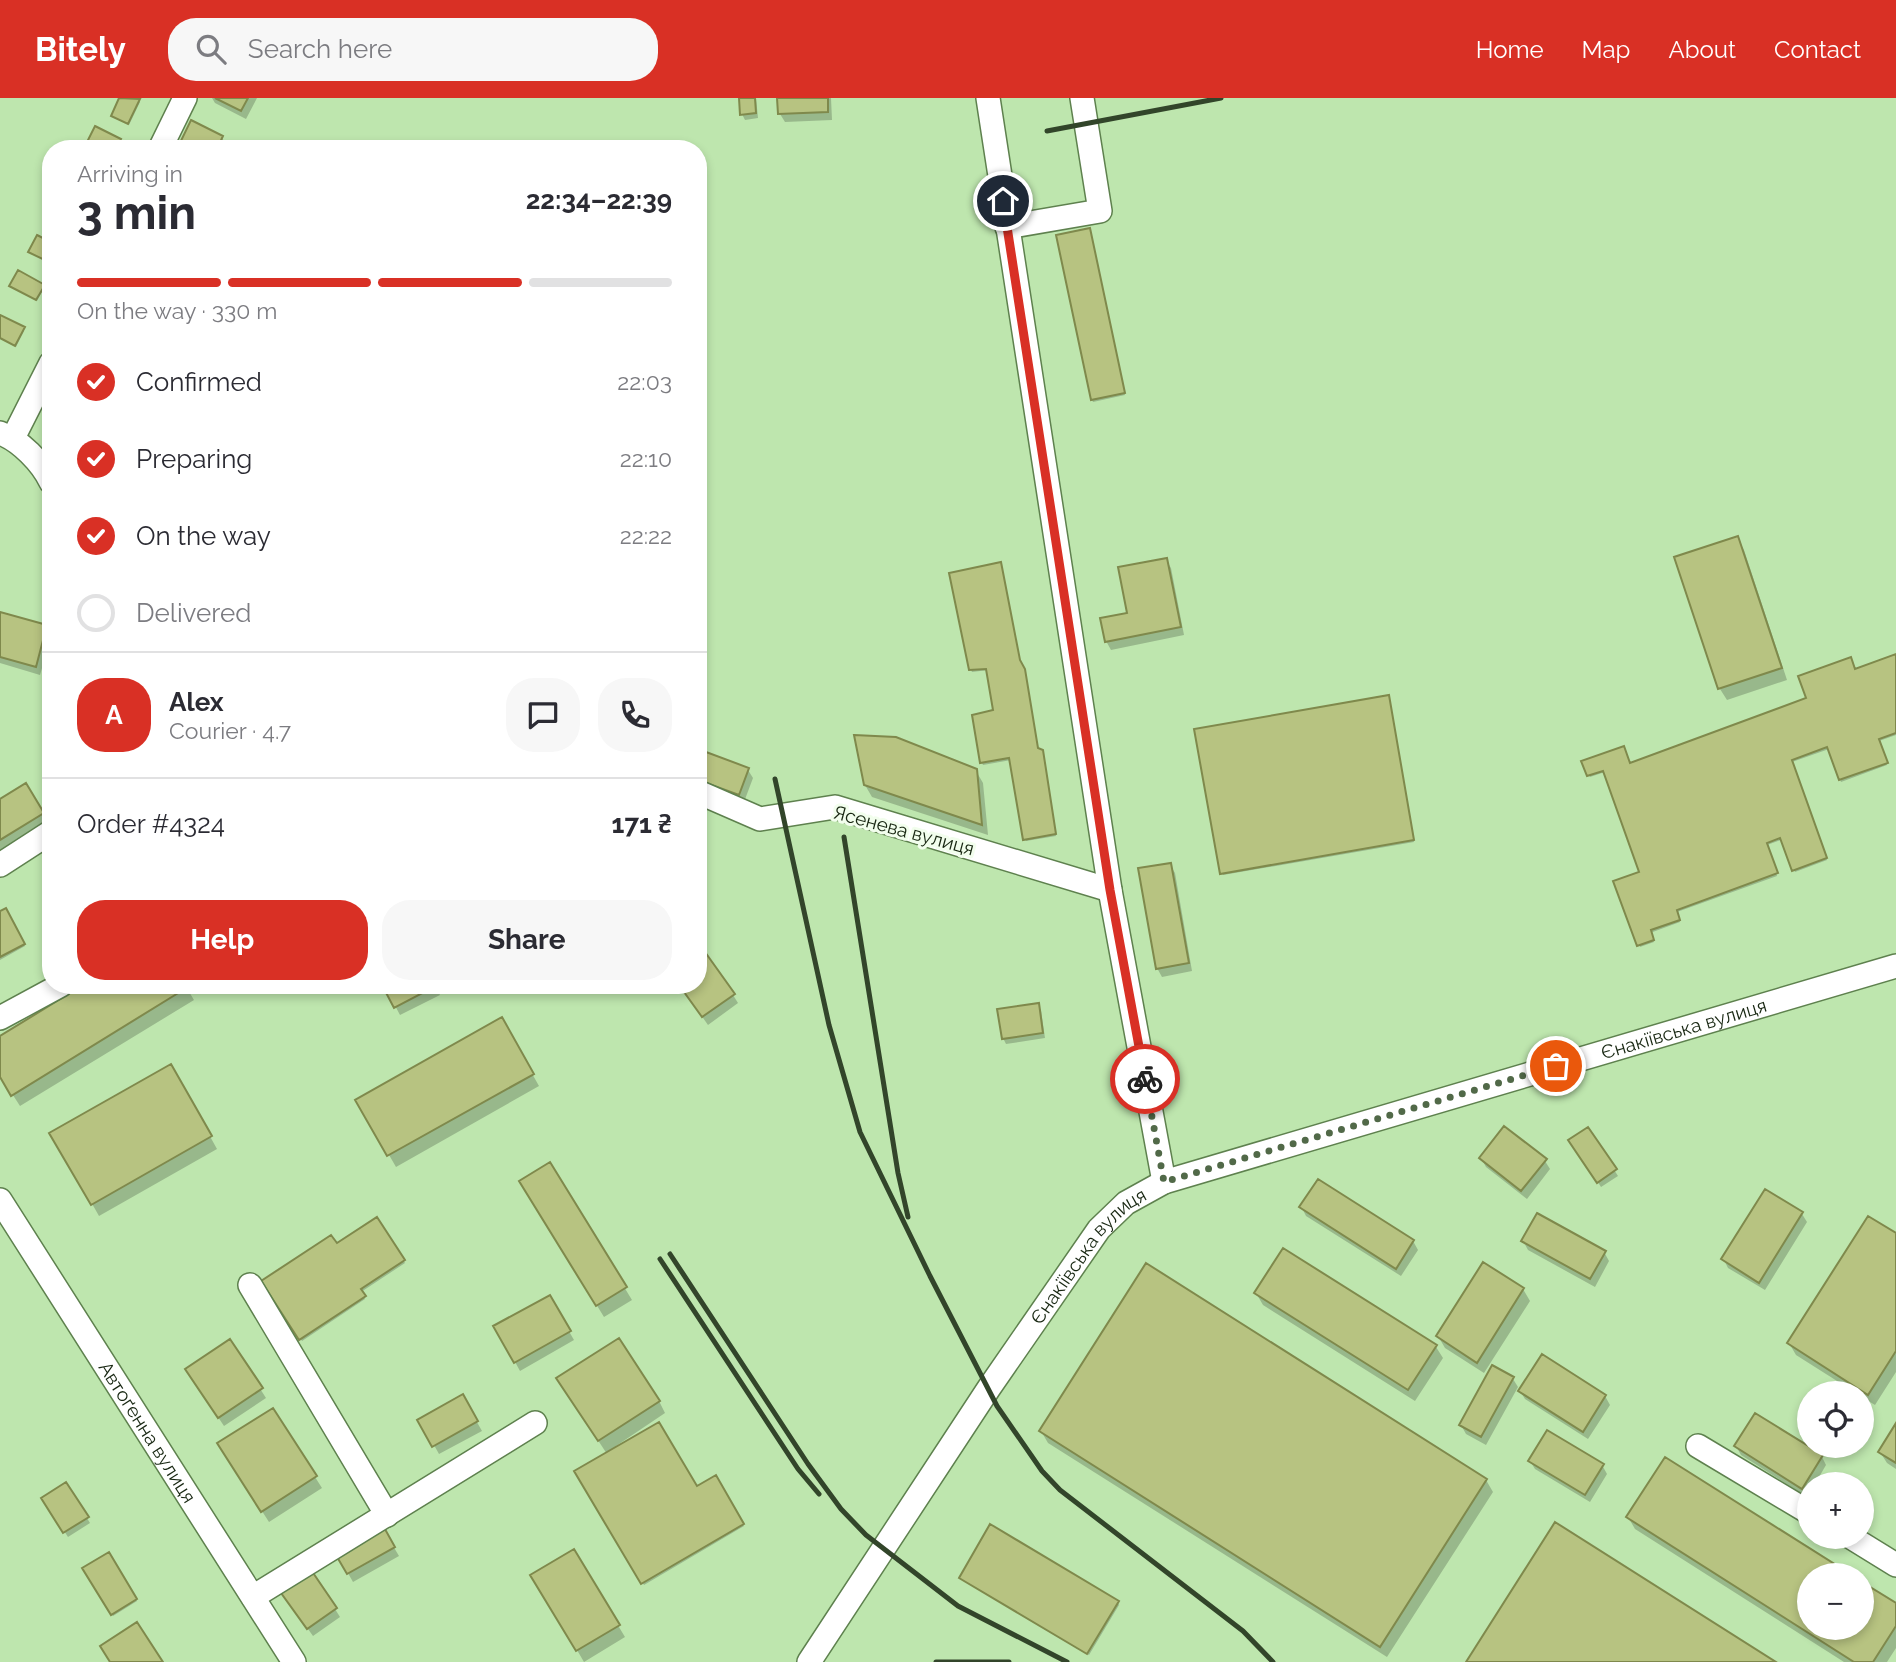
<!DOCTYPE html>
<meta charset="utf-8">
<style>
body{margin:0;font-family:Raleway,sans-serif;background:#f7f7f7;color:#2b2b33;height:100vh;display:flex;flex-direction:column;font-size:26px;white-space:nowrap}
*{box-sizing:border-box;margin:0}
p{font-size:23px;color:#7c7c81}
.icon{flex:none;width:38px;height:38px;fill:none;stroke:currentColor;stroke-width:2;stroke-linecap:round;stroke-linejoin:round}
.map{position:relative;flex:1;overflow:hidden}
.side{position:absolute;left:42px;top:42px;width:665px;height:854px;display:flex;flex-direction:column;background:#fff;border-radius:28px;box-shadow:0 4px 10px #0003}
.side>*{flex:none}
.tools{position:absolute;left:1797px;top:1283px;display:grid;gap:14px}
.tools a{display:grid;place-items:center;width:77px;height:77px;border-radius:50%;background:#fff;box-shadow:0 4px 10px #0003;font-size:35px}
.pin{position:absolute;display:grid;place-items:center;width:60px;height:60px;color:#fff;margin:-30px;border:4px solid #fff;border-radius:50%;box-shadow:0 2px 7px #0007}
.courier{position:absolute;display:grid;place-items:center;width:70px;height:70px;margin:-35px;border:5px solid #d93025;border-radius:50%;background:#fff;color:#222;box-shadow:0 2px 9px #0007}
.head em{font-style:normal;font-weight:700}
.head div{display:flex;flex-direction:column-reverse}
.head{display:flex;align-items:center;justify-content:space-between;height:119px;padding:0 35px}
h1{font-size:46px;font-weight:700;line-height:52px}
.bar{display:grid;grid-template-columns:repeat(4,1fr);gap:10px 7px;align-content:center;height:84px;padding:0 35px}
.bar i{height:9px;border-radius:5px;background:#e1e1e2}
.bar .current{background:#d93025}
.bar p{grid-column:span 4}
.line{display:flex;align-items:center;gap:18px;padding:0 35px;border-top:2px solid #e1e1e2}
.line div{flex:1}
.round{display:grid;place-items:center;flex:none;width:74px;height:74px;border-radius:28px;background:#f7f7f7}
ol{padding:0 35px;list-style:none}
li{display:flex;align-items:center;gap:21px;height:77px}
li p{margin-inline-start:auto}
li .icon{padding:7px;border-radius:50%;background:#d93025;color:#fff;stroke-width:4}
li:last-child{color:#7c7c81}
li i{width:38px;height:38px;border:4px solid #e1e1e2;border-radius:50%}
.cta{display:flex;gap:14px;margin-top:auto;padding:14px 35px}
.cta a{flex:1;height:80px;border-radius:28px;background:#d93025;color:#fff;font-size:28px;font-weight:700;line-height:80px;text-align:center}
.cta a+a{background:#f7f7f7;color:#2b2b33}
header{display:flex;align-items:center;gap:42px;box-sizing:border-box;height:98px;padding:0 35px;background:#d93025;color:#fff}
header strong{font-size:33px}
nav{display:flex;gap:38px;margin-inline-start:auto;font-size:24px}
.search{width:490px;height:63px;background:#f7f7f7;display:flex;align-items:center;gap:18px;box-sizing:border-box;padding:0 24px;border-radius:28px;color:#7c7c81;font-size:26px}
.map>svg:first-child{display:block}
.shadow{fill:#0003}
.building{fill:#b7c381;stroke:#7f894c;stroke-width:2}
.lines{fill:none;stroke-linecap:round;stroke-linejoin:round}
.minor-casing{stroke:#5e814e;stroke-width:26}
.minor{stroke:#fff;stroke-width:23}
.rail{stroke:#32452a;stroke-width:5}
.done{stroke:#516948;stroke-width:7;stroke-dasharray:0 12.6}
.route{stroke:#d93025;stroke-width:9}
.labels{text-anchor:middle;stroke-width:6;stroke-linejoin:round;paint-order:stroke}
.street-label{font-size:19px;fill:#172611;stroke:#f2feed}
</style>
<header>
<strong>Bitely</strong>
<div class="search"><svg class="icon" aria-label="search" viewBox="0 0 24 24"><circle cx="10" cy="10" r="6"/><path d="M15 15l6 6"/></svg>Search here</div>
<nav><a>Home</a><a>Map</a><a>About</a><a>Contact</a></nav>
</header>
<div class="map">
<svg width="1896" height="1564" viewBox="0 0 1896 1564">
<rect width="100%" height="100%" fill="#bee6ae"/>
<path class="shadow" d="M121 0H134L140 4 129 27 113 18Z
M212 0H257L246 21 215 5Z
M741 0H756L758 20 745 22 742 16Z
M779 0H831L832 22 785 24 780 16Z
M222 40 227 48 225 51H179Z
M1091 134 1125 297 1093 304 1092 302Z
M11 188H43L44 190 37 203Z
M0 221 23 231 24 233 16 249 0 240Z
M1737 440 1744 452 1787 582 1727 602 1720 591 1676 460Z
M1166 462 1171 470 1184 537 1111 552 1106 543 1129 516Z
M951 476 1038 652 1043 656 1056 738 1026 743 1011 662 983 667 982 665 974 618 995 614 988 572 972 574 971 572Z
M0 520 46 529 51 539 40 577 0 565Z
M1896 558V637L1879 643 1887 667 1841 684 1829 651 1792 664 1827 762 1795 774 1783 741 1767 747 1777 778 1677 814 1680 824 1650 835 1654 844 1640 849 1642 775 1605 674 1590 679 1584 664 1630 667 1808 601 1855 573Z
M1389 601 1414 744 1223 777 1222 775Z
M698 653 748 672 753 680 744 704 698 687Z
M976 673 983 685 988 737 872 699 865 687Z
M25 688 47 724 0 753V703Z
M1170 767 1175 775 1192 873 1162 879 1157 870Z
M6 812 25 848 0 862V815Z
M185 887 194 902 20 1008 0 977V940Z
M384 887H435L440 897 400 917Z
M680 887 733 897 738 905 708 927Z
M1038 907 1041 912 1045 940 1006 946 1003 940Z
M501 921 539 988 396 1069 358 1003Z
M171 968 217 1051 99 1118 52 1035Z
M1588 1031 1618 1078 1601 1089 1571 1043Z
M1481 1060 1545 1063 1550 1071 1527 1101 1486 1069Z
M549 1066 632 1202 604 1219 528 1095Z
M1302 1110 1413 1143 1418 1152 1401 1178 1306 1118Z
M1802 1116 1807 1124 1765 1192 1728 1170 1724 1162Z
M376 1121 405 1165 361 1194 365 1201 302 1243 263 1183 336 1148Z
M1896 1137V1274L1875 1307 1862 1299V1295H1856L1796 1257 1789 1245Z
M1523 1143 1604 1154 1609 1163 1595 1189 1528 1152Z
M1523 1191 1530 1203 1484 1275 1445 1250 1438 1238Z
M1256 1195 1436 1249 1443 1260 1415 1303 1263 1207Z
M549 1199 574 1242 520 1273 496 1229Z
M230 1244 266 1300 224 1328 192 1280Z
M1513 1281 1518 1289 1486 1347 1466 1336 1461 1327Z
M565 1292 659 1303 665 1315 616 1348 617 1350 696 1390 715 1380 744 1428 644 1487 577 1374 607 1356Z
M1520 1293 1605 1298 1610 1307 1588 1341 1525 1301Z
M462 1298 482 1333 439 1356 420 1322Z
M1896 1328V1371L1887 1365 1880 1354Z
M1041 1333 1486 1382 1493 1394 1387 1559 1048 1345Z
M1736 1348 1822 1359 1826 1367 1815 1386H1810V1394L1807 1399 1741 1357Z
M226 1357 315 1379 322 1390 269 1424Z
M1530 1363 1602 1367 1607 1376 1590 1404 1535 1371Z
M66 1386 90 1425 68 1439 43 1400Z
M1628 1419 1848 1477H1810V1530H1862V1486L1896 1507V1550L1887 1564H1844L1635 1431Z
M380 1426 399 1458 353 1484 335 1452Z
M573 1453 625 1539 584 1564 533 1477Z
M108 1457 137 1503 113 1518 85 1471Z
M962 1482 1118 1505 1119 1507 1089 1557Z
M283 1496 335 1511 340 1519 313 1538Z"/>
<path class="building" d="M119 0 140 1 128 26 111 18Z
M215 0H248L241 13Z
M739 0H755L756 15 740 17Z
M777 0H828V14L778 16Z
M191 22 223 38 217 51H177Z
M95 28 121 41 115 51H95L86 46Z
M1090 130 1125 295 1091 302 1056 137Z
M37 137 51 144V165L28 154Z
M18 172 45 187 36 202 9 188Z
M0 217 25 229 15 248 0 240Z
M1738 438 1782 570 1718 591 1674 459Z
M1167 460 1181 529 1105 544 1100 520 1127 515 1118 469Z
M1001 464 1020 562 1025 571 1038 650 1043 652 1056 736 1023 742 1009 660 980 665 972 617 993 612 986 571 969 572 949 475Z
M0 514 47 527 36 569 0 559Z
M1896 556V635L1879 641 1888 665 1839 682 1827 649 1792 662 1827 760 1792 773 1780 740 1767 745 1778 775 1677 812 1680 822 1651 832 1654 842 1637 848 1613 783 1639 774 1603 673 1587 678 1581 663 1624 648 1630 665 1806 600 1798 578 1851 559 1855 571Z
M1389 597 1414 742 1220 776 1194 631Z
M854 637 896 639 977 671 982 727 864 687Z
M698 651 749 670 739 697 698 682Z
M26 685 44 715 0 742V701Z
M1171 765 1189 865 1156 871 1138 770Z
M6 810 25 846 0 859V813Z
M705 854 735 896 702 919 679 887H698V859Z
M83 887H187L188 889 11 998 0 979V938Z
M382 887H436V888L394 910Z
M1039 905 1043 935 1002 941 997 911Z
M502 919 534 976 387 1058 355 1002Z
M171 966 212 1038 91 1107 49 1035Z
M1504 1028 1547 1061 1521 1093 1479 1060Z
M1588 1029 1617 1071 1597 1085 1568 1042Z
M550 1064 627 1189 596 1208 519 1083Z
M1318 1081 1414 1142 1396 1171 1299 1109Z
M1765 1091 1803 1114 1759 1185 1721 1161Z
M1537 1115 1606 1153 1590 1181 1521 1143Z
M1868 1118 1896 1135V1253L1868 1297 1787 1245Z
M377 1119 405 1162 361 1191 366 1198 299 1242 261 1183 331 1137 337 1145Z
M1283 1150 1437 1247 1408 1292 1254 1195Z
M1483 1164 1524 1190 1477 1265 1436 1238Z
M1146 1165 1487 1381 1380 1549 1039 1333Z
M550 1197 571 1233 514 1265 493 1228Z
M619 1240 660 1303 598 1343 556 1280Z
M230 1241 263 1290 218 1320 185 1271Z
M1542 1256 1606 1297 1583 1334 1518 1293Z
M1492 1267 1514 1279 1481 1339 1459 1327Z
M463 1296 478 1323 432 1349 417 1322Z
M273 1310 317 1378 261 1414 217 1345Z
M1755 1315 1823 1357 1802 1391 1734 1348Z
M659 1324 697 1388 716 1377 744 1426 641 1486 574 1373Z
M1896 1325V1365L1878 1354Z
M1547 1332 1604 1366 1585 1397 1528 1363Z
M1665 1359 1852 1477H1810V1530H1862V1484L1896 1505V1528L1873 1564H1854L1626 1419Z
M66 1384 89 1419 63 1435 41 1400Z
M381 1424 395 1449 347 1476 333 1452Z
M1555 1424 1776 1564H1466Z
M990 1426 1119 1503 1087 1556 959 1480Z
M574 1451 620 1527 576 1553 530 1477Z
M109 1454 137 1501 111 1517 82 1470Z
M307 1466 337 1510 307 1531 276 1488Z
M137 1524 163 1564H110L100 1548Z"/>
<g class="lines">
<defs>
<g id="minor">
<path d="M988 0 1110 792 1164 1084"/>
<path d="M160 51 185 0"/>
<path d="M1007 129 1100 113 1082 0"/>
<path d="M0 335C20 342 42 365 51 384"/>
<path d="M13 340 51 265"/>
<path d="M698 694 760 721 835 709 1110 792"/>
<path d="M0 767 51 734"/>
<path d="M0 920 61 887"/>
<path id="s1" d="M0 1102 294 1564"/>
<path d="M250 1187 387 1417"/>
<path d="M1698 1348 1810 1415"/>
<path d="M1849 1438 1896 1467"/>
<path d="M253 1499 535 1325"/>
<path id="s2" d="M809 1564 989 1290 1099 1131 1126 1105 1164 1084 1896 868"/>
</g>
</defs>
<use href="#minor" class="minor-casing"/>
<use href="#minor" class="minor"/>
<path class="rail" d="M1047 33 1221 0
M775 681 829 927 860 1034 930 1178 997 1308 1042 1373 1060 1392 1243 1533 1273 1564
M844 739 898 1075 908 1119
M670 1156 808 1366 841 1411 866 1437 958 1508 1067 1564
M660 1161 798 1371 819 1396
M936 1564H1009"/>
</g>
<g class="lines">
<path class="done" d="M1145 981 1164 1084 1556 968"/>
<path class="route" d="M1003 103 1110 792 1145 981"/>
</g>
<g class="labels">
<g class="street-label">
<text transform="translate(904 732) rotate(15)" y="7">Ясенева вулиця</text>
<text dy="7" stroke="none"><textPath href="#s2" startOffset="1144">Єнакіївська вулиця</textPath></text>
<text dy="7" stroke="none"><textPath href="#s2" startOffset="494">Єнакіївська вулиця</textPath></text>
<text dy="7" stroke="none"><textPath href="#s1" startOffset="275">Автоґенна вулиця</textPath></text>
</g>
</g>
</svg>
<div class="tools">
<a><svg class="icon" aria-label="locate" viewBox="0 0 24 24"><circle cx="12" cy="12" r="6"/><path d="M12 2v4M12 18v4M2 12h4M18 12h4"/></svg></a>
<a>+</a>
<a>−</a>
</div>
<div class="pin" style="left:1556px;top:968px;background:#ea580c"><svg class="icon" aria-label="bag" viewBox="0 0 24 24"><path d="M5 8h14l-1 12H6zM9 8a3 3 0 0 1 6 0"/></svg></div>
<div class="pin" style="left:1003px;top:103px;background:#1f2937"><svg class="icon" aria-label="home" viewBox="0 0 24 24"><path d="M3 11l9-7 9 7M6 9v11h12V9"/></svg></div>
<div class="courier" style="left:1145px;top:981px"><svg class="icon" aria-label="bike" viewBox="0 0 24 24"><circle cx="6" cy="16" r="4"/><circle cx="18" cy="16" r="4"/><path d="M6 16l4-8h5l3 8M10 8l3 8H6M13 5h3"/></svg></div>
<section class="side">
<div class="head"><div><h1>3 min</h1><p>Arriving in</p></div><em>22:34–22:39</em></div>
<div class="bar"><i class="current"></i><i class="current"></i><i class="current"></i><i></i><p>On the way · 330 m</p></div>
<ol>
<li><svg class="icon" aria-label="check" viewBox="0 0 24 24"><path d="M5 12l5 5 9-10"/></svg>Confirmed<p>22:03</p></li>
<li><svg class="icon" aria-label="check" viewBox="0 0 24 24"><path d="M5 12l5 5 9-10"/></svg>Preparing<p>22:10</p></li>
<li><svg class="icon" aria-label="check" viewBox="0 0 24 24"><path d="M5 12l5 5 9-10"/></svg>On the way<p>22:22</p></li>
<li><i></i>Delivered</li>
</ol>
<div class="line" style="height:126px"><b class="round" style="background:#d93025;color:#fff">A</b><div><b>Alex</b><p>Courier · 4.7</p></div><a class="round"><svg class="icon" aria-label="chat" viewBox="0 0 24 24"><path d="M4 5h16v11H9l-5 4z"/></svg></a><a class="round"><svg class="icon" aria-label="phone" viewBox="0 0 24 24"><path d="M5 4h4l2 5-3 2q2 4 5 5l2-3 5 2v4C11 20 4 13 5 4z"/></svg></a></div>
<div class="line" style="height:91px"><div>Order #4324</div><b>171 ₴</b></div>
<div class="cta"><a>Help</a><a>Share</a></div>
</section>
</div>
